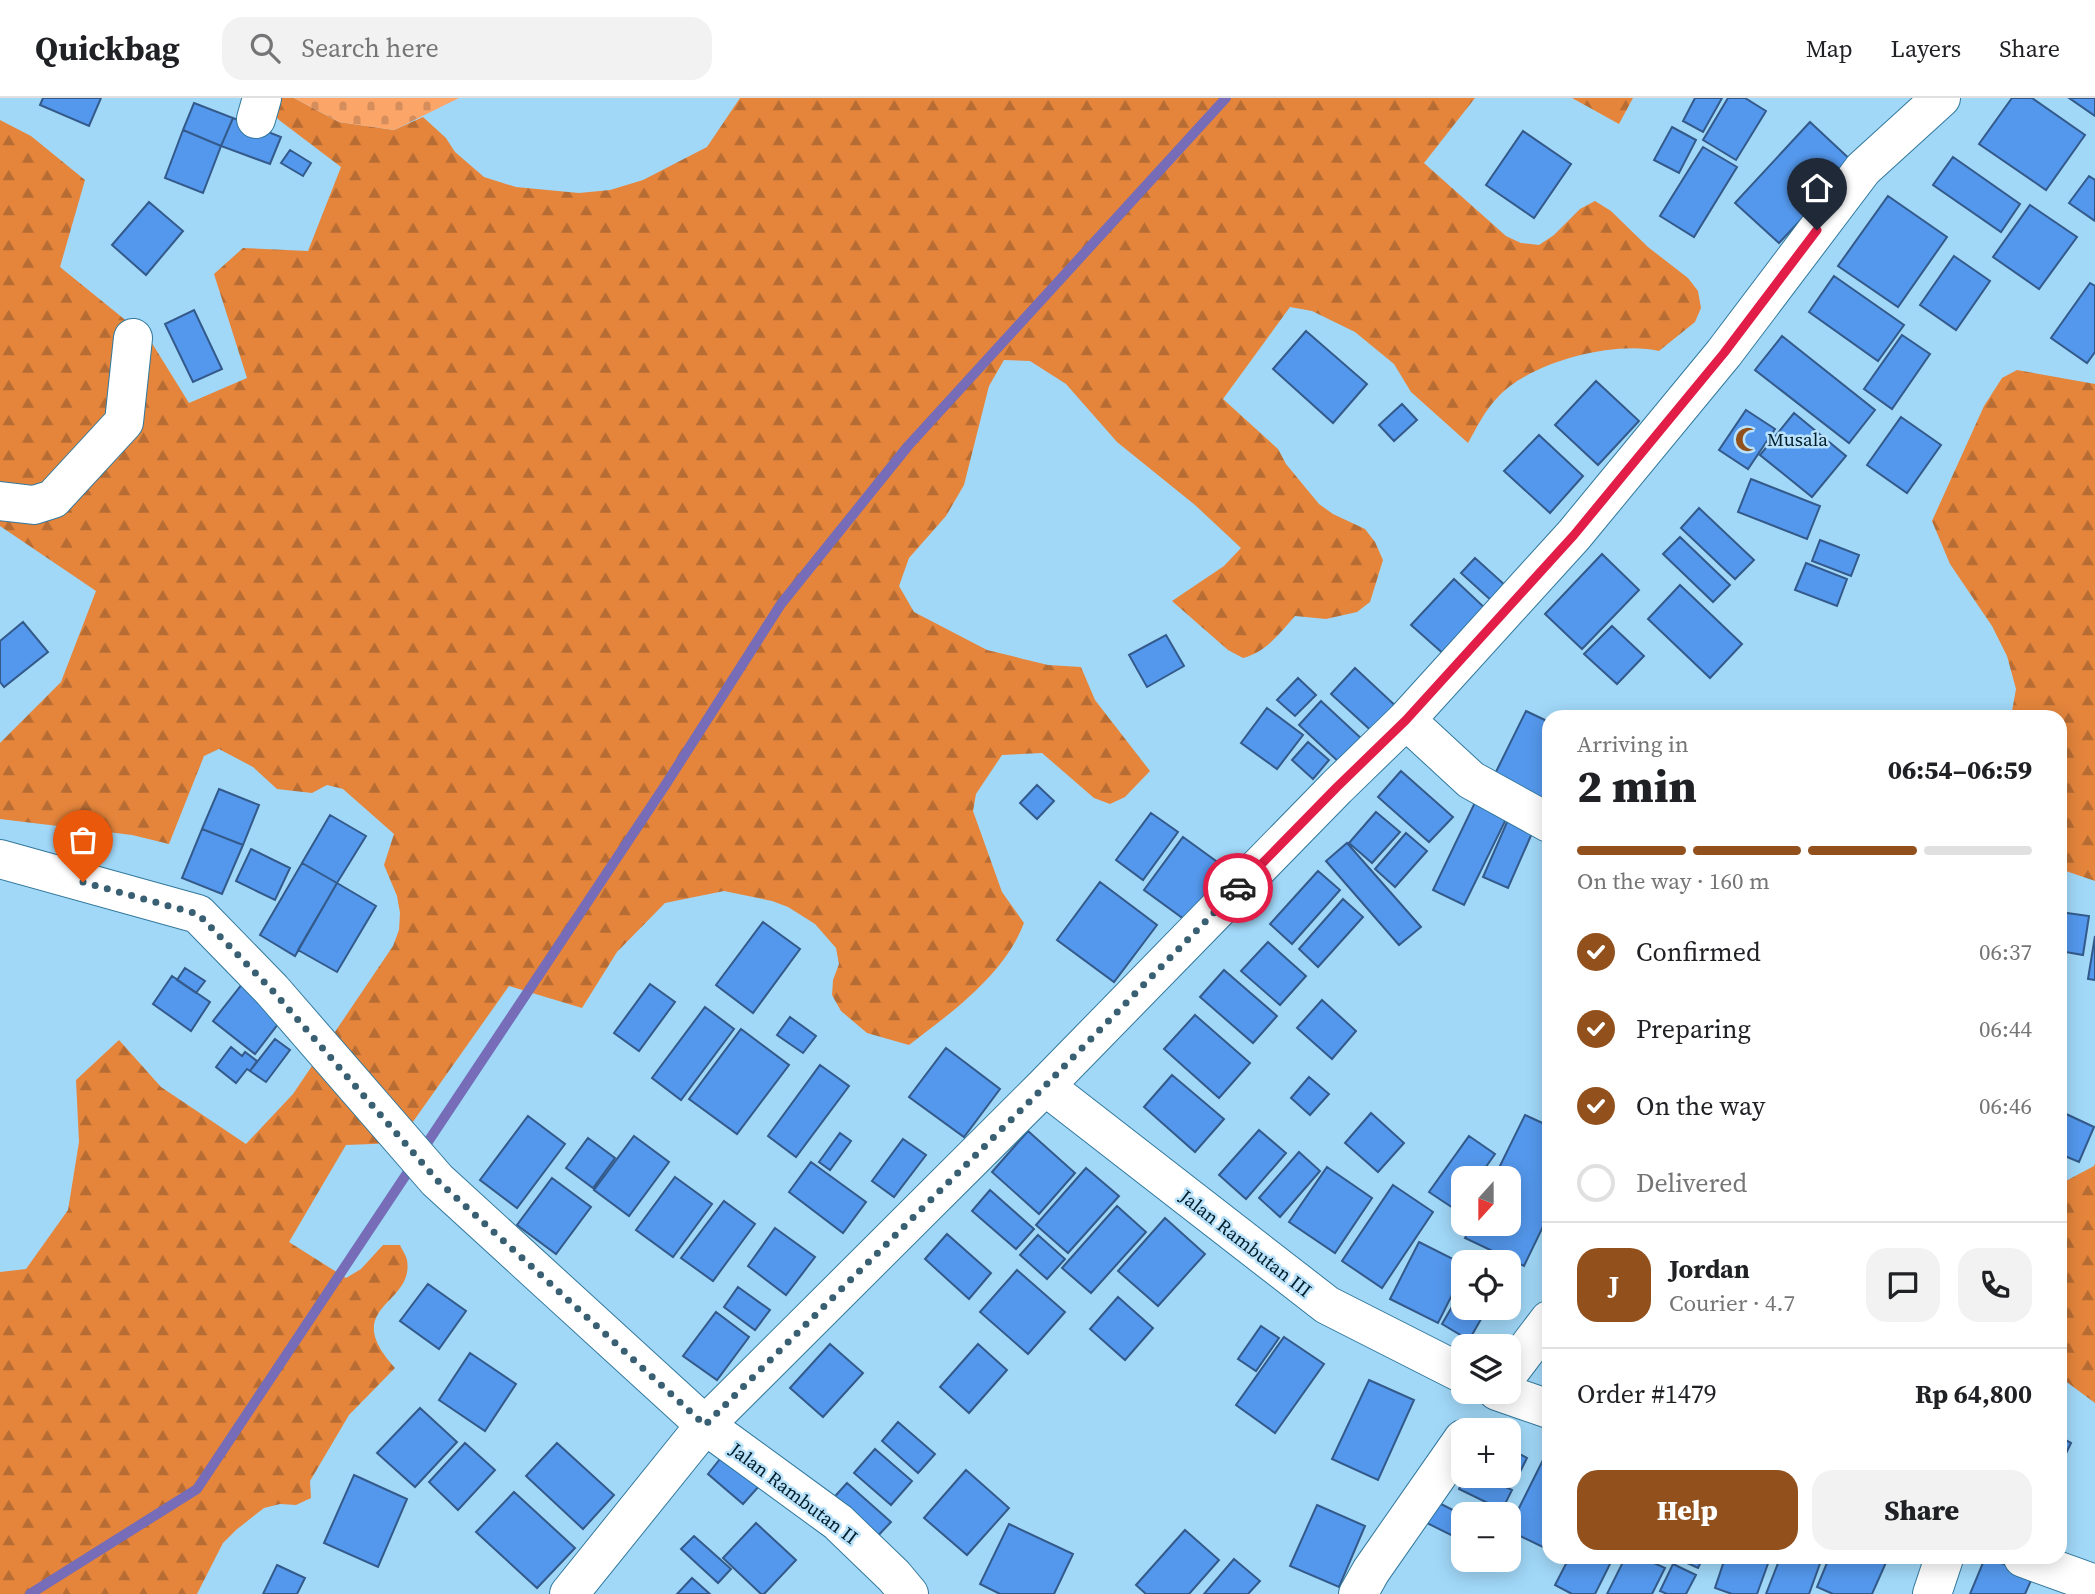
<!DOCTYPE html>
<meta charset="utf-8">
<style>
body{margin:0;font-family:"Source Serif 4",serif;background:#f2f2f2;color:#202124;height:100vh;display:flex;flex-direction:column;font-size:26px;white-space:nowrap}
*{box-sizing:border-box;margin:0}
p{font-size:23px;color:#757577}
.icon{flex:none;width:38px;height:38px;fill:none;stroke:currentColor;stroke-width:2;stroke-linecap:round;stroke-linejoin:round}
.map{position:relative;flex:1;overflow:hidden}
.drawer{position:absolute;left:1542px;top:612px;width:525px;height:854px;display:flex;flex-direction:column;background:#fff;border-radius:21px;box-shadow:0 4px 18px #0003}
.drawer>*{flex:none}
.needle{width:46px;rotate:201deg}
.tools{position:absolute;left:1451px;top:1068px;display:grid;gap:14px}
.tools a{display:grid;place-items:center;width:70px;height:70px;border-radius:14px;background:#fff;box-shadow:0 4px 18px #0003;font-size:35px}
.pin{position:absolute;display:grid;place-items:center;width:60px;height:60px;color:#fff;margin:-72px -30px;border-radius:50% 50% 50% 0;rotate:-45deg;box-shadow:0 0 7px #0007}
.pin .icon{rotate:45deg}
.courier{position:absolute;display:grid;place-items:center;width:70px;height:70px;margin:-35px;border:5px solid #e11d48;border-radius:50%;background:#fff;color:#222;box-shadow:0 2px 9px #0007}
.headline em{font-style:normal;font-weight:800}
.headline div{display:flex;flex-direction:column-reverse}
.headline{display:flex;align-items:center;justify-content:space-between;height:119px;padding:0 35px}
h1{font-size:46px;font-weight:800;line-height:52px}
.bar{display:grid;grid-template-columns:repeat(4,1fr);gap:10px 7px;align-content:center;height:84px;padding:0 35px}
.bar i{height:9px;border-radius:5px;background:#e0e0e0}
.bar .selected{background:#91501c}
.bar p{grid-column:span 4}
.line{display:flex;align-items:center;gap:18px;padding:0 35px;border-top:2px solid #e0e0e0}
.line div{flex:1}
.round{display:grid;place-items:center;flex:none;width:74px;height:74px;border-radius:21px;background:#f2f2f2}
ol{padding:0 35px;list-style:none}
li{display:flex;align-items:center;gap:21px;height:77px}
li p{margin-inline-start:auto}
li .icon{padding:7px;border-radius:50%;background:#91501c;color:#fff;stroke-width:4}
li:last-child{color:#757577}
li i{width:38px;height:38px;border:4px solid #e0e0e0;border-radius:50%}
.action{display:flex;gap:14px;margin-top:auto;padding:14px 35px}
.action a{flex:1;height:80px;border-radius:21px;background:#91501c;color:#fff;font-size:28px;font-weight:800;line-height:80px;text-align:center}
.action a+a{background:#f2f2f2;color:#202124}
header{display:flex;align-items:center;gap:42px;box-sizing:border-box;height:98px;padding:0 35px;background:#fff;border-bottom:2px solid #e0e0e0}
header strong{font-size:33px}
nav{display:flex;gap:38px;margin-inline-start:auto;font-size:24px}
.search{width:490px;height:63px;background:#f2f2f2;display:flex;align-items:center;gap:18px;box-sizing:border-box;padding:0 24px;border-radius:21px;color:#757577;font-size:26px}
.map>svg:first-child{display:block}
.forest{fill:url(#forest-firs)}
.cemetery{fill:url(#cemetery-stones)}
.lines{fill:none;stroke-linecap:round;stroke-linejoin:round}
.stream{stroke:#766cb7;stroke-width:10}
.building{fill:#5498ed;stroke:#335a8a;stroke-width:2}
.street-casing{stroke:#32789c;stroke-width:40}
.street{stroke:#fff;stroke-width:38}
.done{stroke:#395f73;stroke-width:7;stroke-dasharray:0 12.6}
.route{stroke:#e11d48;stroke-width:9}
.labels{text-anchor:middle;stroke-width:5;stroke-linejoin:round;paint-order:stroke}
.poi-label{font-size:19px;fill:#011e2c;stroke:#bae3fb;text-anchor:start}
.street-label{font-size:19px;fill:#011e2c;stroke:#bae3fb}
</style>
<header>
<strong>Quickbag</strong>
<div class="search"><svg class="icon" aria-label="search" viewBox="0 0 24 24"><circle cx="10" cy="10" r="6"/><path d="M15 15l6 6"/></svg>Search here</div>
<nav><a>Map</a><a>Layers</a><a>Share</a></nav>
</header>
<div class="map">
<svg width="2095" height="1496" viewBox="0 0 2095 1496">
<defs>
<pattern id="forest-firs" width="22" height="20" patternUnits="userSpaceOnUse" patternTransform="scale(1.75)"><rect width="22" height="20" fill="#e5853c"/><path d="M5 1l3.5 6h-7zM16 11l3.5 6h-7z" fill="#b76c33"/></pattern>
<pattern id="cemetery-stones" width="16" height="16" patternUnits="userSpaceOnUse" patternTransform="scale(1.75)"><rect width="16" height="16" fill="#fba569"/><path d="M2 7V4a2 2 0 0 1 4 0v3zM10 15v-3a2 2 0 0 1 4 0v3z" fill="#d58e5b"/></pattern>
</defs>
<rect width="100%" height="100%" fill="#a1d8f8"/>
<path class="forest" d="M272 0H294L339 24 394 32 423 19 446 40 455 54 484 79 516 89 579 95 610 92 643 82 707 49 740 0H1475L1424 65 1506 138 1521 145 1539 147 1554 137 1580 111 1595 103 1611 113 1648 149 1688 180 1698 193 1701 210 1695 224 1659 253C1614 242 1530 264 1498 299 1485 312 1477 329 1468 345L1411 294 1394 266 1355 234 1312 213 1290 209 1223 301 1278 351 1286 366 1319 406 1333 416 1365 431 1375 444 1383 462 1370 504 1357 514 1326 521 1295 518C1279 536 1267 553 1243 560L1228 552 1172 503 1224 468 1241 450 1195 407 1117 344 1066 286 1030 263 1004 262 989 288 964 387 946 418 909 460 899 488 914 514 987 552 1048 567 1081 569 1095 602 1150 673 1125 699 1110 706 1094 700 1042 655 1002 657 976 696 973 713 1002 794 1024 825C1004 877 952 914 909 947L867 935 841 913 832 897 833 882 839 866 836 850 815 826 788 809 772 803 724 793 665 805 617 854 582 910 509 888 398 1045 346 1047 289 1144 346 1180 361 1171 383 1147H400C402 1152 406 1157 407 1162 415 1208 338 1207 395 1270L349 1317 310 1383 311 1400 296 1407 280 1406 264 1410 236 1432 223 1445 197 1496H0V1174L26 1171 68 1112 79 1044 76 982 119 942 161 989 246 1046 293 996 393 848 399 832 400 815 397 798 384 767 394 736 343 691 327 687 312 695 277 691 253 669 219 651 204 658 169 746 132 737 0 721V645L61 584 96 493 0 428V22L31 38 85 82 60 169 150 242 189 305 247 280 214 176 243 150 308 153 341 69 279 22 269 11Z
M1572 0H1633L1619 26Z
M2017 272 2095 286V783L2060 771V620L2011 619 2016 591 2007 558 1992 528 1950 466 1932 423 1984 308 2002 280Z
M2095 1065V1305L2060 1279V1086L2094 1068Z"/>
<path class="cemetery" d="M294 0H459L394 32 339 24Z"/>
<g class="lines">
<path class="stream" d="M30 1496 197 1391 666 686 781 506 908 348 1226 0"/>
</g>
<path class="building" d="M43 0H101L89 28 40 7Z
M1695 0H1722L1703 34 1683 23Z
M1728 0H1745L1766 13 1736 62 1703 42Z
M2012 0H2032L2085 37 2046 92 1979 46Z
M2069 0H2095V18Z
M194 5 233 20 221 48 183 32Z
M233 20 281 39 270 66 221 48Z
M1810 24 1854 65 1779 145 1735 105Z
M1672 29 1696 42 1679 75 1654 62Z
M183 32 221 48 203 95 165 80Z
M1523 33 1571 66 1534 120 1486 87Z
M1703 49 1737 69 1694 139 1660 118Z
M290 52 311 65 303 78 281 65Z
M1953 59 2020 106 2001 134 1933 87Z
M2089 78 2095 82V123L2069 105Z
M1888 98 1947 139 1898 209 1838 168Z
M149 104 183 133 146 177 112 147Z
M2030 107 2077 139 2039 191 1993 159Z
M1954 158 1990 183 1956 232 1920 207Z
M1834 178 1904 227 1878 263 1809 214Z
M2090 185 2095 188V254L2087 265 2051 240Z
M194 212 222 271 193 284 165 226Z
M1306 233 1367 286 1333 325 1273 271Z
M1902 237 1930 256 1892 311 1864 291Z
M1782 238 1875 312 1849 345 1755 272Z
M1596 283 1639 323 1598 367 1555 327Z
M1402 306 1417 322 1394 343 1379 327Z
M1746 312 1775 331 1748 371 1719 352Z
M1794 315 1846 358 1812 399 1760 357Z
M1901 319 1941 347 1907 395 1867 367Z
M1539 337 1583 378 1550 415 1504 373Z
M1751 381 1820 408 1807 441 1738 414Z
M1699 410 1754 462 1735 481 1681 430Z
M1680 439 1730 487 1713 504 1663 456Z
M1820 442 1859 457 1851 478 1812 463Z
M1602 456 1639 492 1582 551 1545 516Z
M1475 460 1506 488 1493 504 1461 475Z
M1806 465 1847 481 1837 508 1795 492Z
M1454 481 1488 513 1446 558 1411 527Z
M1680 487 1742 546 1710 580 1648 521Z
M23 524 48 554 4 589 0 584V543Z
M1612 528 1644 558 1617 586 1584 556Z
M1166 537 1184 568 1147 589 1129 557Z
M1355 570 1400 612 1376 637 1331 596Z
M1298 580 1316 597 1295 618 1277 602Z
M1321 603 1363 642 1341 666 1299 627Z
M1267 610 1303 637 1277 671 1241 645Z
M1526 613 1549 624V702L1543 715 1489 688Z
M1308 644 1329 662 1313 681 1292 662Z
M1401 673 1453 719 1429 744 1378 699Z
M1037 687 1054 703 1037 721 1020 705Z
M219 691 259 707 243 747 202 731Z
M1480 694 1512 709 1464 807 1433 792Z
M1376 714 1400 734 1372 765 1349 745Z
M1151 715 1178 734 1143 782 1116 762Z
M1511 715 1536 726 1508 790 1483 779Z
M330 717 366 738 337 785 302 765Z
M202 731 243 747 222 796 182 780Z
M1406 735 1427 753 1395 789 1375 771Z
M1183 739 1227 771 1188 824 1144 792Z
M1347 745 1421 829 1399 847 1326 763Z
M251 751 290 770 275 802 236 783Z
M302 765 337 785 295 858 260 837Z
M1318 773 1340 792 1292 846 1270 826Z
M1100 784 1157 827 1114 884 1057 842Z
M337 785 376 808 337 874 298 852Z
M1343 801 1363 819 1318 869 1299 851Z
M2060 814 2089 818 2083 857 2060 853Z
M763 824 800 851 753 915 716 887Z
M2095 838V882L2088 881Z
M1268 844 1306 878 1280 907 1241 873Z
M185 870 205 883 196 895 177 882Z
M1224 872 1277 918 1253 945 1200 899Z
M172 878 210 904 191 933 153 906Z
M243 885 285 917 255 956 213 923Z
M650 886 675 904 639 953 614 935Z
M1322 902 1356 933 1332 961 1297 930Z
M705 909 734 931 681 1002 652 980Z
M1195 917 1250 965 1219 1000 1164 951Z
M790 919 816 938 803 955 777 937Z
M741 931 789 967 737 1036 689 1001Z
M275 941 290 952 266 984 250 973Z
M231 949 242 958 245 954 257 963 250 973 247 971 236 985 216 969Z
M946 950 1000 991 964 1039 909 999Z
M820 967 849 988 796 1059 768 1038Z
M1172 977 1224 1021 1195 1054 1144 1009Z
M1309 979 1329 996 1310 1017 1291 1000Z
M1371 1015 1404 1045 1378 1074 1345 1045Z
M2064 1015 2094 1029 2079 1064 2060 1056V1025Z
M1525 1017 1549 1028V1116L1524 1168 1465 1140 1472 1125H1508V1080H1494Z
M528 1018 565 1046 517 1110 480 1082Z
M1259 1032 1286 1055 1246 1101 1219 1077Z
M1028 1033 1075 1075 1039 1116 992 1074Z
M840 1035 851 1043 830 1072 819 1064Z
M634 1038 669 1064 629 1118 594 1092Z
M1469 1038 1495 1056 1478 1080H1463V1102L1456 1112 1429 1094Z
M588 1040 615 1060 593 1090 566 1070Z
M903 1041 926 1057 894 1099 872 1083Z
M1299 1054 1320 1073 1280 1119 1259 1100Z
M811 1064 866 1104 843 1135 789 1094Z
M1327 1069 1372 1100 1335 1155 1289 1124Z
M1086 1070 1119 1098 1068 1155 1036 1127Z
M675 1079 712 1106 673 1159 636 1132Z
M552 1080 591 1109 556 1156 517 1127Z
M1393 1087 1433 1114 1382 1190 1342 1163Z
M990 1092 1034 1131 1016 1151 972 1113Z
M724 1103 755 1126 713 1183 681 1160Z
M1117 1108 1146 1134 1091 1195 1062 1170Z
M1165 1120 1205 1156 1158 1208 1118 1173Z
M775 1130 815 1159 786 1197 748 1168Z
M947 1136 991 1175 969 1201 925 1161Z
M1038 1137 1065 1161 1047 1181 1020 1157Z
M1419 1144 1463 1166V1175L1438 1225 1390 1201Z
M1017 1172 1065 1214 1028 1256 980 1214Z
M428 1186 466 1213 439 1251 400 1223Z
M738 1189 770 1212 755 1232 724 1209Z
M1463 1190V1209H1488L1469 1242 1442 1226Z
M1118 1199 1153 1230 1125 1262 1090 1231Z
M716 1214 749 1239 717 1282 683 1258Z
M1261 1228 1279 1240 1256 1273 1238 1261Z
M1284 1239 1324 1266 1275 1335 1236 1307Z
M830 1246 863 1275 823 1319 790 1290Z
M978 1246 1007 1272 969 1315 940 1289Z
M470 1255 516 1286 485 1333 439 1302Z
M1369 1282 1414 1302 1378 1382 1332 1361Z
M420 1310 457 1344 415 1389 377 1355Z
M898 1324 935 1356 918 1375 882 1343Z
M2060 1339 2071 1345 2060 1368Z
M465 1345 495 1372 458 1412 429 1384Z
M557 1345 614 1397 583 1431 526 1378Z
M1508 1350 1527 1360 1517 1380 1508 1376Z
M875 1351 912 1383 891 1407 854 1375Z
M724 1356 760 1387 743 1406 708 1376Z
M1546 1356 1549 1358V1452L1508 1432Z
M966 1372 1009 1410 967 1457 924 1420Z
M354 1377 407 1401 378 1469 324 1445Z
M1466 1377H1481L1512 1392 1502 1412 1459 1391Z
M847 1385 891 1424 872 1444 828 1406Z
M514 1394 575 1450 537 1490 476 1434Z
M1433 1402 1463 1417V1443L1423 1423Z
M1317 1407 1365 1428 1339 1489 1290 1468Z
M756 1425 796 1462 764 1496H761L723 1460Z
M1009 1426 1073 1456 1054 1496H1000L980 1486Z
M1185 1432 1219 1462 1189 1496H1146L1136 1487Z
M694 1438 731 1471 718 1485 681 1451Z
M1569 1460H1613L1595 1496H1572L1555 1487Z
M1625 1460H1643L1665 1470 1652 1496H1607Z
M1676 1460H1703L1698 1470Z
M1725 1460H1770L1757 1496H1732L1715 1490Z
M1780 1460H1822L1809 1496H1766Z
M1829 1460 1846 1461 1888 1460 1872 1496H1833L1817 1489Z
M1985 1460H1989L2033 1478 2025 1496H1970Z
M1234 1461 1260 1483 1248 1496H1204Z
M1673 1466 1696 1477 1686 1496H1667L1660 1493Z
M277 1467 305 1480 297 1496H263Z
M692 1480 710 1496H677Z"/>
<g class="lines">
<defs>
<path id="street" d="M256 21 262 0
M0 403 34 407 53 401 124 324 133 240
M1406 622 1471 682 1549 725
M0 761 198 816 272 892 437 1082 705 1327 838 1424 894 1478 909 1496
M1045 988 1327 1207 1463 1276
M1508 1276 1549 1222
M1497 1293 1549 1311
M2023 1460 2095 1486
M569 1496 705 1327 1045 988 1337 689 1406 622 1574 437 1724 255 1863 71 1941 0
M1358 1496 1371 1473 1463 1341
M1932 1496 1944 1460"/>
</defs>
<use href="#street" class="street-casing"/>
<use href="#street" class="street"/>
</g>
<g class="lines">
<path class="done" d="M83 784 198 816 272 892 437 1082 705 1327 1045 988 1238 790"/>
<path class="route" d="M1238 790 1337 689 1406 622 1574 437 1724 255 1817 132"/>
</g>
<defs>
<symbol id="mosque-bare" viewBox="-9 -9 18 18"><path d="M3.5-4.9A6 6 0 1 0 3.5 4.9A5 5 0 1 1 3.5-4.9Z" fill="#91501c" stroke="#bae3fb" stroke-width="2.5" paint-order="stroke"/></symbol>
</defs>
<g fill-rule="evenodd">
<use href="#mosque-bare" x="1730" y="324" width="35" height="35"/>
</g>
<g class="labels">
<g class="poi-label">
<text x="1767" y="348">Musala</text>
</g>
<g class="street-label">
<text transform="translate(1246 1145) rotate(38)" y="7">Jalan Rambutan III</text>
<text transform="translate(794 1395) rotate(37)" y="7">Jalan Rambutan II</text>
</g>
</g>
</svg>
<div class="tools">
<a><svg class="needle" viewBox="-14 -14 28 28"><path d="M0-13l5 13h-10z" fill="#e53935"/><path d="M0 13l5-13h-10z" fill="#757577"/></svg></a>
<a><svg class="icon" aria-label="locate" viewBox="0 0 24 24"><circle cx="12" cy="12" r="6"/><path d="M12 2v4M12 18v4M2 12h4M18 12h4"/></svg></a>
<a><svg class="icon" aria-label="layers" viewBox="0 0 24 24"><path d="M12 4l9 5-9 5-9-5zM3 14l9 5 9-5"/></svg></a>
<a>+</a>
<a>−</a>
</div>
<div class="pin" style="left:83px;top:784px;background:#ea580c"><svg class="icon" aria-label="bag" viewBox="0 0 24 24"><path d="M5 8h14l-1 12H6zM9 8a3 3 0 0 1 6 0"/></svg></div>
<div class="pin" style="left:1817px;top:132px;background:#1f2937"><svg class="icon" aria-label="home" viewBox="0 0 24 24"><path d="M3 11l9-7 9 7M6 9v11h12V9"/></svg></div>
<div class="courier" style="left:1238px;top:790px"><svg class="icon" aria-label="car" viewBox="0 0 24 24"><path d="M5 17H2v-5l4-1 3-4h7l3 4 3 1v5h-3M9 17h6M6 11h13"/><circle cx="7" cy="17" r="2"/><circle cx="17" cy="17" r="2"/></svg></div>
<section class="drawer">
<div class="headline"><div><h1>2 min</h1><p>Arriving in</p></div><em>06:54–06:59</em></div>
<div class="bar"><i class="selected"></i><i class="selected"></i><i class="selected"></i><i></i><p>On the way · 160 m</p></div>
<ol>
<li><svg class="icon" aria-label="check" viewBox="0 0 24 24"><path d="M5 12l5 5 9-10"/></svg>Confirmed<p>06:37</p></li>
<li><svg class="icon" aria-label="check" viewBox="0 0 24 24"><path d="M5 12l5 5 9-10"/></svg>Preparing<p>06:44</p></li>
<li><svg class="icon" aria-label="check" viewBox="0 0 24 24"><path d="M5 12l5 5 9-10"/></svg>On the way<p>06:46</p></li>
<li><i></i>Delivered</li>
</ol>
<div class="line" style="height:126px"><b class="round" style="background:#91501c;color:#fff">J</b><div><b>Jordan</b><p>Courier · 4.7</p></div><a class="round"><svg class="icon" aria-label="chat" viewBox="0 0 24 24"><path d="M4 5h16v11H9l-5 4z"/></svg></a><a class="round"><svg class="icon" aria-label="phone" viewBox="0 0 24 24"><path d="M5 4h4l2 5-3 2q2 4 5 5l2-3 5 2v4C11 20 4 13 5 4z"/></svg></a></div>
<div class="line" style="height:91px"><div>Order #1479</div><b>Rp 64,800</b></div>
<div class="action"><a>Help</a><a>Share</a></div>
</section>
</div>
